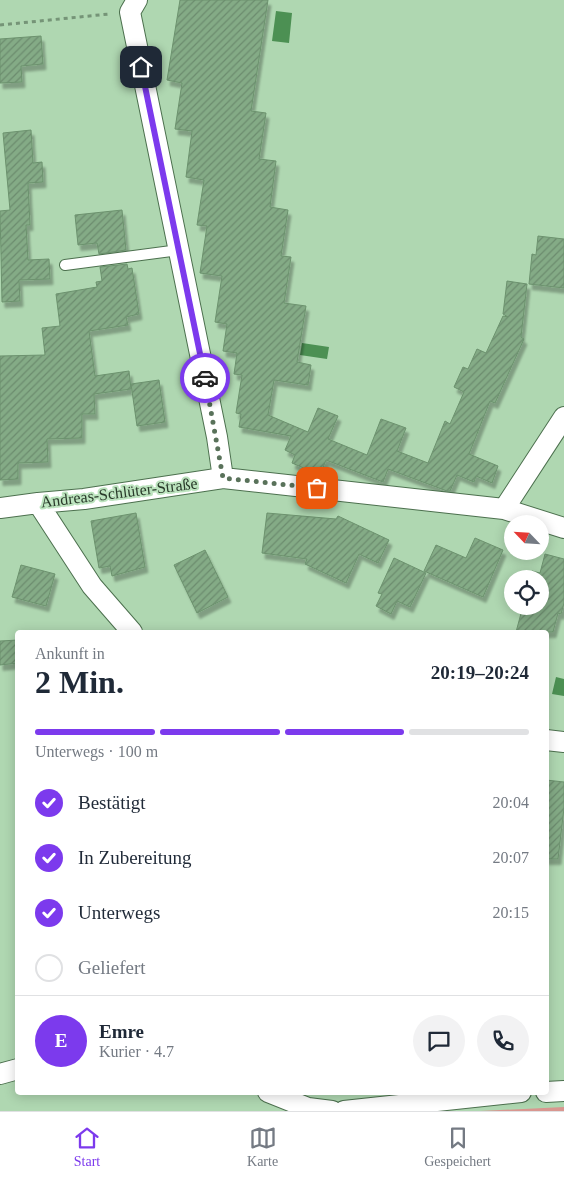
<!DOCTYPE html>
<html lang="de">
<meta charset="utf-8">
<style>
body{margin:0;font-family:"Times New Roman",serif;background:#f2f2f3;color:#1f2937;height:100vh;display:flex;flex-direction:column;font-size:19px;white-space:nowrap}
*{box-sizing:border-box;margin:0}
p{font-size:16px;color:#747a83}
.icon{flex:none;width:28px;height:28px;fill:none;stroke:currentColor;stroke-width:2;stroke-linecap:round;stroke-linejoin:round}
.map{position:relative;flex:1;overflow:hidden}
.details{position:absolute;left:15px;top:630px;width:534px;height:465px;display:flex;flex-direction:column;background:#fff;border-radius:5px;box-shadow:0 2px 12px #0003}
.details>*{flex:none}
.needle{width:32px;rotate:295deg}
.controls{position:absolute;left:504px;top:515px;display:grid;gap:10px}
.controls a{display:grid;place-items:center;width:45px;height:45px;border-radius:50%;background:#fff;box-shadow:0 2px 12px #0003;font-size:25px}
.pin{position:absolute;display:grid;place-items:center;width:42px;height:42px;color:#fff;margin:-21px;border-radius:10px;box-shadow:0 2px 8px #0006}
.courier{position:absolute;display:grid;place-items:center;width:50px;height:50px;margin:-25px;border:4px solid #7c3aed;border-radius:50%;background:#fff;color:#222;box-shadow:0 1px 6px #0007}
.overview em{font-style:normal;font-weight:600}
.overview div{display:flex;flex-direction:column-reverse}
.overview{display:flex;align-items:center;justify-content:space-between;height:85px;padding:0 20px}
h1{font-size:32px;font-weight:600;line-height:38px}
.bar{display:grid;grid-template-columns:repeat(4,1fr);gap:8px 5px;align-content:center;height:60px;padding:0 20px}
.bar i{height:6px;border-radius:4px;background:#e0e1e3}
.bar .on{background:#7c3aed}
.bar p{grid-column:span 4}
.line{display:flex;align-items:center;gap:12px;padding:0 20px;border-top:1px solid #e0e1e3}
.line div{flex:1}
.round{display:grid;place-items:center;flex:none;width:52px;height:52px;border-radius:26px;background:#f2f2f3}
ol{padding:0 20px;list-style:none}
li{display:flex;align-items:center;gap:15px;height:55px}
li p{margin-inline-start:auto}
li .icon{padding:5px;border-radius:50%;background:#7c3aed;color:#fff;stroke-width:4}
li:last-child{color:#747a83}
li i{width:28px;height:28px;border:2px solid #e0e1e3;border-radius:50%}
.tabs{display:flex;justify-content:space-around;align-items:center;height:70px;border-top:1px solid #e0e1e3;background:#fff;font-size:14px;color:#747a83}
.tabs a{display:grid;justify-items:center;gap:2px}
.tabs .on{color:#7c3aed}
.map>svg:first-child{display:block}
.green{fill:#d9968f}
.water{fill:#4c9053}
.building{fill:url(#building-hatch);stroke:#6c926e;filter:url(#shadow)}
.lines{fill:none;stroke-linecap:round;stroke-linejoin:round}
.service-casing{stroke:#4c704e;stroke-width:12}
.minor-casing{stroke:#4c704e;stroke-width:22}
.path{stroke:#759477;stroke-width:3;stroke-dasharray:4 4;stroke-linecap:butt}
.service{stroke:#fff;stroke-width:10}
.minor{stroke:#fff;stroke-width:20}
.done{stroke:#59725a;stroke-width:5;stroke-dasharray:0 9}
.route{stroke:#7c3aed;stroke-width:6}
.labels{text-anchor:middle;stroke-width:4;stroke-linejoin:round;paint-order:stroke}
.street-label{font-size:16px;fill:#2a3b2b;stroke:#bce4be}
</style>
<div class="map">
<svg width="564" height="1111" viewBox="0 0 564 1111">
<defs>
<pattern id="building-hatch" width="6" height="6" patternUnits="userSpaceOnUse" patternTransform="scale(1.25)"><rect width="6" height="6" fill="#84ab86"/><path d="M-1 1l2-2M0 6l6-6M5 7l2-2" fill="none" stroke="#6c8c6e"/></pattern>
<filter id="shadow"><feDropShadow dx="3" dy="5.5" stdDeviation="1" flood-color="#0004"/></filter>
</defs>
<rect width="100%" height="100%" fill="#afd7b1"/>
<path class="green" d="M564 1107V1111H480Z"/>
<path class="water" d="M276 11 292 13 289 43 272 41Z
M302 343 329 347 327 359 300 355Z
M556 677 564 679V696L552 694Z"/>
<path class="building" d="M180 0H268L251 111 266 113 259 159 276 161 270 207 288 210 281 256 291 257 284 303 306 306 297 362 311 365 308 385 274 380 268 415 308 432 318 408 338 416 328 439 367 455 381 419 406 428 397 451 428 463 445 421 450 424 464 392 454 387 463 367 468 369 477 349 486 353 503 316 508 317 503 314 507 281 527 284 521 337 524 339 495 403 490 401 469 454 498 466 492 483 476 476 474 482 457 475 450 491H447L388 469 383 482 326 460 320 475 292 463 295 455 285 450 291 436 239 427 241 414 236 413 242 375 234 374 237 353 223 351 227 324 215 322 222 276 200 273 207 226 197 225 204 180 186 177 192 131 175 129 182 83 167 80Z
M41 36 43 64 21 66 22 82 0 83V39Z
M31 130 33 163 42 162 43 182 28 183 30 225H26L28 260 49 259 50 279 19 280 20 301 2 302 0 211 10 210 3 133Z
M122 210 126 250 99 254 97 243 78 245 75 215Z
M538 236 564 239V288L529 284 532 254 536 255Z
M127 264 128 269 132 268 139 314 126 317 128 325 89 331 95 376 129 371 131 389 94 394 95 414H82V438L47 439 48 462 18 463V479L0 480V356L45 355 42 328 60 326 56 294 97 287 96 282 102 281 100 267Z
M159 380 165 422 137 426 131 384Z
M136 513 145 567 112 576 110 566 99 568 91 521Z
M267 513 336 519 338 516 389 540 378 563 359 554 346 583 305 564 307 559 262 553Z
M475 538 503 550 483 597 424 571 436 545 466 558Z
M205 550 228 597 197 613 174 565Z
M545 554 564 559V603L561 614 558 613 553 632H516L523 606H540V579H530L532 571 540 573Z
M394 558 426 573 410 607 397 601 391 614 376 606 382 594 378 593Z
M21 565 55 574 46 606 12 597Z
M18 640V663L0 665V641Z
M546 780 564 782V808L558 859H546Z"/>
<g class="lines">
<defs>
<path id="service" d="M65 265 179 250"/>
<path id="minor" d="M137 0 130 12 217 437 223 478
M38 503 92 586 132 632
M0 508 38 503 84 499 223 478 504 509 564 528
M504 509 564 417
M546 740 564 742
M0 1074 18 1069
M268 1092 308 1108 332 1111
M546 1092 564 1091
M344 1111 521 1092"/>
</defs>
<use href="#service" class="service-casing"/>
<use href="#minor" class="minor-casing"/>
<path class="path" d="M0 25 109 14"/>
<use href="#service" class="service"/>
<use href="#minor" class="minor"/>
</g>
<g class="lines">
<path class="done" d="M205 378 223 478 317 488"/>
<path class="route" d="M141 67 205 378"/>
</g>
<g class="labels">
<g class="street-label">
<text transform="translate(119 492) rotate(-7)" y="6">Andreas-Schlüter-Straße</text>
</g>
</g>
</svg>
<div class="controls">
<a><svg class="needle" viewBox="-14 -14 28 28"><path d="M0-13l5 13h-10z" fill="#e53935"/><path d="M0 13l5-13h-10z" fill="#747a83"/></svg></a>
<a><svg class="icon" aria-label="locate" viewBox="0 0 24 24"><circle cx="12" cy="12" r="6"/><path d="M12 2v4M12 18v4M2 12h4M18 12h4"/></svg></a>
</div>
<div class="pin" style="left:317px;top:488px;background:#ea580c"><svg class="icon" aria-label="bag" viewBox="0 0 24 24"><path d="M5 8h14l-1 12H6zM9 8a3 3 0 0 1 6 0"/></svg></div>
<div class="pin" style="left:141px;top:67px;background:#1f2937"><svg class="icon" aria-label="home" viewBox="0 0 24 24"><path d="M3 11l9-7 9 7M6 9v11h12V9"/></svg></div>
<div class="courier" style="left:205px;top:378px"><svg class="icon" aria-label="car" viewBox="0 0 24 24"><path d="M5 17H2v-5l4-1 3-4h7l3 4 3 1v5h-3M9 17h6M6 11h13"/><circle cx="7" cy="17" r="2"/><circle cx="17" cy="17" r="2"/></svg></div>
<section class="details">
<div class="overview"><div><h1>2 Min.</h1><p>Ankunft in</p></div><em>20:19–20:24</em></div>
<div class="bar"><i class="on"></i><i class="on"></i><i class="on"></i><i></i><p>Unterwegs · 100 m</p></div>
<ol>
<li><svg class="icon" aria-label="check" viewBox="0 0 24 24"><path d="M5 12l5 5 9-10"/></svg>Bestätigt<p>20:04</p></li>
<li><svg class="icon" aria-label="check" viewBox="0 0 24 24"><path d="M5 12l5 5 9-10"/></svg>In Zubereitung<p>20:07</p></li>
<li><svg class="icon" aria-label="check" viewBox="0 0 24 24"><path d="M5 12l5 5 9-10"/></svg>Unterwegs<p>20:15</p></li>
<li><i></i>Geliefert</li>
</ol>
<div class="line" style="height:90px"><b class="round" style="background:#7c3aed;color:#fff">E</b><div><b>Emre</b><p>Kurier · 4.7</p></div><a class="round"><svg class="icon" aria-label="chat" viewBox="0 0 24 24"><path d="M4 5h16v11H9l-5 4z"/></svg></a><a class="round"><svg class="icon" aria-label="phone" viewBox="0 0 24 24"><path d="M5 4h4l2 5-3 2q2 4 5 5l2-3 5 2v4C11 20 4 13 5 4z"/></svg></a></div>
</section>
</div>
<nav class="tabs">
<a class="on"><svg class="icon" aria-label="home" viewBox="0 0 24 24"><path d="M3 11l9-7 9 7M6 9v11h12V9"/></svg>Start</a>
<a><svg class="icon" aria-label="map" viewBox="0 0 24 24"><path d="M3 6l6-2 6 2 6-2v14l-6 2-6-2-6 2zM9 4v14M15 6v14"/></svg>Karte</a>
<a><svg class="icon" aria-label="saved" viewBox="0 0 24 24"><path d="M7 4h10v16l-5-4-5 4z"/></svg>Gespeichert</a>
</nav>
